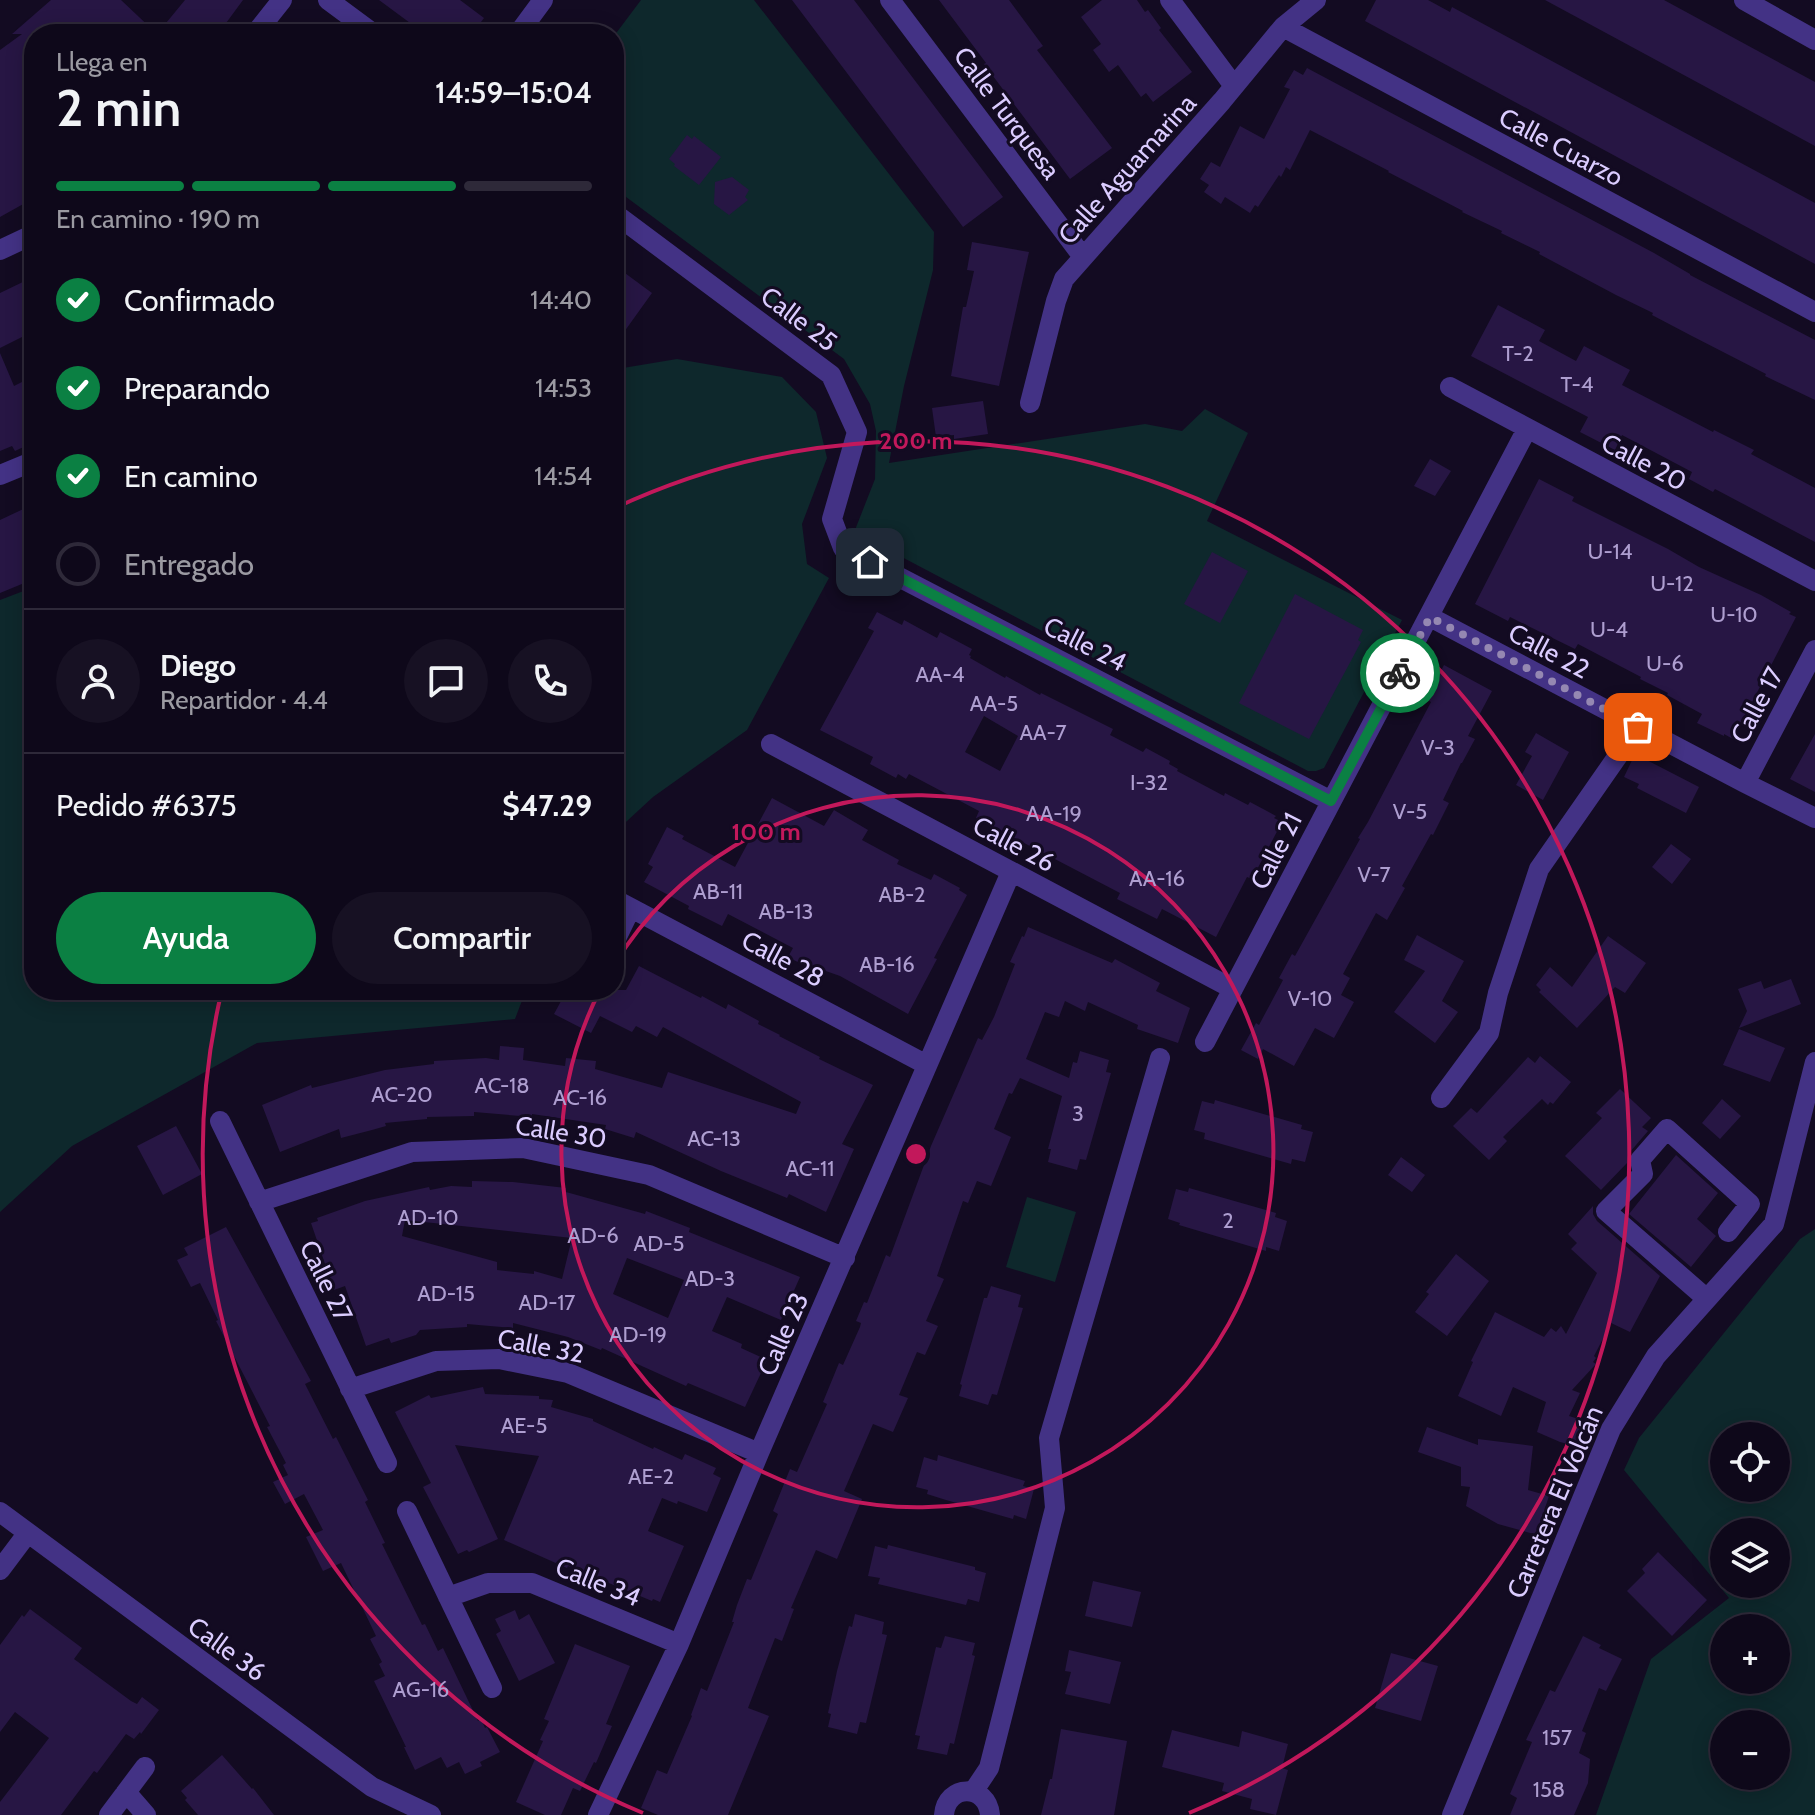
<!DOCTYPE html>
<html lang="es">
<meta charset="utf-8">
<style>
body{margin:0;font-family:Cabin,sans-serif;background:#171123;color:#f1f3f6;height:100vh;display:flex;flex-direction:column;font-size:30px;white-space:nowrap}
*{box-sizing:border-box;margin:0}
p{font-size:26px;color:#9b9aa2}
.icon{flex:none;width:44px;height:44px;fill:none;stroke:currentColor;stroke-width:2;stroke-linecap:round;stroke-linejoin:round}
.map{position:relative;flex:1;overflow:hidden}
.side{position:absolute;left:24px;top:24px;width:600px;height:976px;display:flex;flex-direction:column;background:#0e081a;border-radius:32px;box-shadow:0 4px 20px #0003,0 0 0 2px #2e2939}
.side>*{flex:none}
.fabs{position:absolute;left:1710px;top:1422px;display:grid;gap:16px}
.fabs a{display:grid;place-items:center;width:80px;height:80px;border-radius:50%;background:#0e081a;box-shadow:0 4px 20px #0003,0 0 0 2px #2e2939;font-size:40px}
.pin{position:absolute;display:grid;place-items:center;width:68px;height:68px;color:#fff;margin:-34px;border-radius:16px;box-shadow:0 4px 12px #0006}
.courier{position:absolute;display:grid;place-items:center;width:80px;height:80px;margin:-40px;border:6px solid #0b8043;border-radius:50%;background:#fff;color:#222;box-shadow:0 2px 10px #0007}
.head em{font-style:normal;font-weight:600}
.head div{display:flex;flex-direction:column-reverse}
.head{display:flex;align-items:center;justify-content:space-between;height:136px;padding:0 32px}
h1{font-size:52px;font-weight:600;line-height:60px}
.bar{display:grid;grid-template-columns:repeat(4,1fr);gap:12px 8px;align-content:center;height:96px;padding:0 32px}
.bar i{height:10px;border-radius:6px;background:#2e2939}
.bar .on{background:#0b8043}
.bar p{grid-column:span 4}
.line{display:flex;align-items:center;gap:20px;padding:0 32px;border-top:2px solid #2e2939}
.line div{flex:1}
.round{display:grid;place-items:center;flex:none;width:84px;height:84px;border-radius:42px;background:#171123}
ol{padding:0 32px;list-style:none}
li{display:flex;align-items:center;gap:24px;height:88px}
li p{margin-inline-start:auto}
li .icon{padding:8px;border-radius:50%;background:#0b8043;color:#fff;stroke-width:4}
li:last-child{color:#9b9aa2}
li i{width:44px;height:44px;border:4px solid #2e2939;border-radius:50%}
.primary-button{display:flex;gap:16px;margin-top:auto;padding:16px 32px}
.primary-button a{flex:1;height:92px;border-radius:48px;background:#0b8043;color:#fff;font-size:32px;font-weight:600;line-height:92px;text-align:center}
.primary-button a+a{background:#171123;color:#f1f3f6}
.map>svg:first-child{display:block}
.green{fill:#0e282c;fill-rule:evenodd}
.building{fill:#271644;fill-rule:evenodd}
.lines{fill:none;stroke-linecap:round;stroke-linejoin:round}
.minor{stroke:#433285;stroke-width:20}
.done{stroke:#9588b2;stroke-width:8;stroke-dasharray:0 14.4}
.route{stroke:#0b8043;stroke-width:10}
.ring{fill:none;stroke:#c2185b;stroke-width:4}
.labels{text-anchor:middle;stroke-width:6;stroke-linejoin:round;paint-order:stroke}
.number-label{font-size:22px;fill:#ae9ed0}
.street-label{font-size:26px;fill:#dbccff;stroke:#130b22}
.centre{fill:#c2185b;stroke:#130b22;stroke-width:4}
.ring-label{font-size:24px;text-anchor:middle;font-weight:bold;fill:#c2185b;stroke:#130b22;stroke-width:6;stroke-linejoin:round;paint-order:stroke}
</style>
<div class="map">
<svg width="1815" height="1815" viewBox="0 0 1815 1815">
<rect width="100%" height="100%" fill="#130b22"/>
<path class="green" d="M641 0H754L934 232 933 270 904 386 889 463 1145 424 1182 431 1205 409 1248 433 1207 521 1402 620 1324 768 1316 771H1308L860 535 855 530 875 479 876 431 870 404 844 359 614 188V36Z
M677 359 782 377 816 412 827 458 802 524 807 564 829 578 747 730 653 797 614 833V362L623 368Z
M34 587V990H526L515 1019 257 1043 72 1146 0 1212V600Z
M1027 1197 1076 1212 1055 1282 1006 1267Z
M1815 1229V1815H1596L1651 1659 1729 1598 1624 1470 1639 1438 1800 1239ZM1776 1436V1488H1724V1436ZM1724 1532H1776V1584H1724ZM1776 1628V1680H1724V1628ZM1776 1724V1776H1724V1724Z"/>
<path class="building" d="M51 0H121L157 34 185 0H243L218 34H34V198L0 217V50L22 34H12Z
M379 0H460L484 18 472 34H425Z
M792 0H854L1003 197 963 227Z
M939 0H1009L1043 46 1037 50 1112 148 1070 179 984 64 986 63Z
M1102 0H1137L1145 12 1148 10 1161 28 1159 30 1192 72 1153 102 1146 93 1141 97 1118 65 1109 72 1093 50 1101 44 1081 17Z
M1376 0H1428L1450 12 1452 7 1815 203V264L1365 21Z
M1545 0H1664L1815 82V146Z
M1307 68 1654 253 1690 274V275L1815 340V400L1765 376 1766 374 1690 335 1652 315 1653 313 1616 295 1539 254 1540 252 1501 233 1502 231 1462 212 1463 211 1388 172 1389 171 1310 130 1290 170 1286 167 1281 177 1279 175 1258 207 1255 205 1250 213 1225 197 1221 204 1204 192 1209 185 1200 179 1211 162 1220 167 1240 126 1264 139 1290 89 1284 87 1294 70 1303 75Z
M687 135 692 139 694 136 721 157 699 185 674 166 675 164 669 159Z
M732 177 749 190 745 197 748 200 729 215 714 204 715 182Z
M972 242 1029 252 999 386 951 376 963 307H966L974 271 967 270Z
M614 265 652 293 614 346Z
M27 280 34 293V331L0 348V293Z
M1498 305 1545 330 1539 341 1576 361 1584 346 1630 370 1622 385 1713 432 1714 430 1754 450 1751 454 1815 488V542L1715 489 1713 492 1689 479 1692 472 1622 435 1615 450 1580 432 1588 417 1471 356Z
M0 353 14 386 34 376V442L15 451 12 446 0 451Z
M983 401 988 434 954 439V435L936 437 932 408Z
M1430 459 1451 471 1435 496 1414 486Z
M1539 479 1574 497 1572 501 1668 549 1699 567 1761 595 1791 612 1789 614 1796 617 1733 739 1724 734V736L1697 723 1702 714 1667 695 1668 693 1640 679 1641 677 1578 644 1575 649 1510 617 1508 621 1475 604Z
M34 504V579L0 593V520Z
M1212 552 1248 571 1220 623 1184 604Z
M1295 594 1363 630 1358 640 1361 642 1309 739 1239 703Z
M877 612 902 625 904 620 937 638 940 632 972 649 969 655 971 656 970 658 1005 678 1006 676 1040 695 1041 693 1113 729 1110 735 1143 752 1146 748 1170 761 1169 764 1178 769 1177 771 1224 796 1225 793 1248 805 1250 802 1276 816 1274 818 1282 822 1252 879 1247 877 1216 937 1162 909 1157 919 1117 899 1120 893 976 818 979 811 909 774 906 779 898 774 896 778 870 764 873 757 820 730 874 631 868 628ZM984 716 1018 736 1000 771 965 752Z
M1444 665 1492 691 1468 736 1475 739 1462 763H1461L1443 800 1449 803 1433 835 1431 834 1402 886 1405 888 1387 920 1376 913 1343 974 1350 978 1341 995 1354 1002 1334 1038 1315 1028 1294 1066 1263 1049 1258 1059 1241 1050 1256 1023 1259 1025 1283 980 1279 978 1292 954 1295 956 1360 839 1358 838 1368 822 1431 702 1426 699Z
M1536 733 1569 752 1543 800 1516 785 1532 756 1525 752Z
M1815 734V792L1790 779Z
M1635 754 1699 787 1686 813 1637 788 1639 784 1624 777Z
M772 798 824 826 834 810 868 830 862 840 899 860 897 864 931 880 934 874 960 888 959 890 967 895 934 958 937 959 908 1014 840 976 823 970 821 974 788 957 793 948 728 914 722 926 688 909 689 906 644 882 653 867 648 864 667 827 684 836 682 839 735 867Z
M1671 844 1691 859 1672 884 1652 867Z
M1028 927 1112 963 1115 959 1160 983 1156 991 1190 1008 1178 1043 1137 1029 1138 1025 1088 1002 1085 1011 1065 1001 1059 1017 1045 1012 1026 1059 1069 1078 1073 1062 1077 1063 1080 1051 1109 1060 1106 1072 1111 1073 1086 1160 1080 1159 1077 1170 1048 1162 1051 1149H1048L1062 1096 1020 1078 1012 1094 1009 1093 994 1129 1011 1137 991 1186 977 1181 968 1203 963 1201 937 1276 944 1279 926 1321 938 1326 925 1355 917 1352 899 1395 908 1398 893 1432 873 1424 844 1491 862 1499 837 1559 816 1550 791 1608 794 1609 782 1641 775 1638 748 1708 769 1716 728 1815H658L641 1808 657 1770 667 1774 692 1716 691 1715 701 1688 707 1691 734 1622H732L737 1605 747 1579 751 1580 778 1514 773 1511 790 1469 797 1472 827 1404 823 1402 839 1363 843 1365 860 1327 861 1323 856 1321 864 1302 867 1303 886 1255 890 1257 931 1146 978 1038 982 1040 994 1017 1015 964 1010 962 1022 936 1024 937Z
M1417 935 1464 961 1442 1001 1458 1012 1435 1043 1394 1012 1425 971 1404 960Z
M1608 936 1646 963 1625 993 1615 987 1577 1028 1539 992 1541 990 1536 985 1550 967 1572 987Z
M639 966 701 998 702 996 726 1009 728 1004 759 1021 758 1024 780 1035 779 1036 820 1057 819 1059 873 1085 842 1144 854 1149 826 1212 789 1194 787 1198 721 1171 636 1132 634 1138 605 1129 606 1125 532 1114V1117L474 1112V1116L427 1117V1119L385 1123 386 1126 372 1130 341 1138 339 1129 280 1152 262 1105 311 1085 312 1088 385 1070 434 1064V1061L486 1058 499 1060 500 1046 524 1048 523 1060 565 1066 566 1058 596 1061 595 1069 662 1088 668 1072 796 1114 801 1102 663 1027 657 1037 636 1026 632 1032 600 1016 591 1033 554 1014 567 990H626Z
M1791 979 1801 1004 1739 1028 1747 1011 1738 989 1761 981 1764 989Z
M1739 1029 1785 1048 1770 1082 1723 1065Z
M1540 1056 1571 1082 1553 1104 1550 1102 1548 1105 1542 1099 1503 1137 1507 1141 1489 1160 1453 1126 1471 1108 1477 1113 1528 1057 1535 1063Z
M1620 1089 1651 1118 1642 1127 1648 1131 1630 1152 1627 1163 1601 1190 1565 1156 1602 1118 1596 1113Z
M1722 1099 1741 1116 1720 1139 1702 1123Z
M1215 1100 1302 1125 1301 1129 1313 1132 1305 1162 1292 1159 1291 1164 1204 1139 1205 1133 1194 1130 1202 1101 1214 1104Z
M176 1126 202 1174 163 1195 137 1146Z
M1676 1155 1718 1193 1697 1219 1716 1236 1691 1267 1629 1214Z
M1401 1157 1425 1175 1412 1192 1388 1175Z
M472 1181 513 1182 566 1188V1192L645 1214 646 1211 690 1228 689 1232 800 1277 781 1320 727 1297 712 1331 742 1344 741 1348 767 1360 745 1407 688 1383 686 1386 602 1348 601 1350 568 1337 513 1323V1328L467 1324V1327L420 1330 416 1335 391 1343 389 1338 366 1346 345 1286 334 1290 311 1223 318 1221 317 1218 365 1201 429 1187 430 1190 451 1186 472 1187ZM405 1220 490 1229 572 1238 562 1279 534 1271V1274L497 1270V1262L402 1236ZM627 1258 684 1280 668 1318 613 1294Z
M1189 1188 1276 1213 1275 1217 1287 1221 1279 1251 1266 1247V1251L1179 1225 1180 1223 1168 1219 1176 1189 1188 1192Z
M1593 1206V1214L1597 1221 1660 1276 1630 1332 1611 1323 1594 1356 1596 1358 1593 1362 1596 1364 1572 1390 1580 1393 1569 1416 1585 1421 1587 1424 1580 1447 1560 1442 1537 1432 1546 1402 1513 1387 1501 1416 1458 1396 1473 1362 1471 1361 1495 1312 1544 1337 1551 1328 1556 1332 1561 1326 1566 1334 1597 1273 1571 1249 1577 1243 1568 1234Z
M226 1227 311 1381 305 1384 333 1439 336 1437 368 1500 365 1502 385 1543 382 1544 422 1625 425 1624 438 1651 443 1648 478 1721 481 1719 485 1728 487 1727 500 1752 480 1762 482 1766 465 1774 459 1762 447 1768 441 1757 415 1770 404 1747H406L374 1681 385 1676 379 1664 382 1662 370 1639 376 1636 341 1563 323 1571 306 1537 323 1530 304 1494 285 1504 273 1482 288 1475 283 1465 286 1463 267 1427 270 1426 216 1321 218 1320 200 1283 191 1287 177 1260 188 1255 184 1248Z
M1456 1254 1489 1281 1447 1336 1415 1312 1429 1294 1426 1292Z
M991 1286 1021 1295 1018 1307 1023 1308 997 1395 992 1394 988 1405 959 1396 962 1385 960 1384 984 1298H987Z
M483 1387 485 1394 539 1396V1399L553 1400 551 1407 593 1419V1421L653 1449 654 1447 682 1460 685 1454 716 1468 713 1474 721 1478 707 1512 678 1501 677 1504 662 1498 648 1531 684 1546 660 1602 653 1599 652 1601 568 1566 567 1568 504 1540 539 1456 455 1445 498 1539 469 1552 467 1550 458 1554 423 1487 431 1483 395 1412 429 1395 431 1398Z
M1427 1427 1478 1445V1439L1533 1446 1528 1490 1549 1496 1545 1508 1555 1510 1548 1538 1498 1524 1466 1506 1470 1487 1461 1486V1467L1418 1452Z
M938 1455 1025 1481 1023 1486 1034 1489 1026 1519 1014 1515 1013 1519 946 1500 927 1494 928 1490 916 1487 924 1457 937 1461Z
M888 1545 975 1567V1570L986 1573 979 1602 968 1599 966 1605 878 1584 880 1578 868 1576 875 1546 887 1549Z
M1658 1552 1707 1600 1672 1636 1627 1591 1645 1573 1642 1569Z
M1093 1581 1141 1592 1132 1627 1085 1616Z
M30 1609 82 1648 74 1659 131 1701 137 1704 142 1697 159 1710 141 1734 140 1732 134 1739 126 1734 97 1773 94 1771 61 1815H0V1802L49 1738 15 1712 0 1732V1645L22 1615 24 1617Z
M515 1610 519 1620 529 1614 555 1663 519 1681 496 1634 501 1631 495 1619Z
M855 1614 884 1622 882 1634 887 1635 866 1723 860 1722 857 1734 828 1727 831 1714 828 1713 837 1671 849 1626 852 1627Z
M945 1636 975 1643 972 1655 975 1656 954 1744 950 1743 947 1755 917 1749 920 1736 915 1735 936 1647 941 1648Z
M1583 1636 1601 1645 1599 1648 1622 1659 1606 1691 1599 1688 1582 1731 1586 1733 1579 1753 1590 1759 1588 1783 1574 1815H1510L1517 1798 1510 1794 1532 1742 1526 1740 1550 1690 1555 1692Z
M575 1644 630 1666 606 1724 612 1726 596 1763 594 1762 580 1791 573 1788 561 1815H545L516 1802 543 1741 540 1740 549 1721 544 1719Z
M1069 1650 1121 1662 1110 1704 1065 1694 1071 1672 1065 1671Z
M1391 1653 1438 1666 1421 1721 1375 1708Z
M1061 1729 1127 1741 1114 1815H1041L1050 1779H1052Z
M1172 1730 1239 1747 1242 1731 1288 1744 1282 1768 1288 1770 1276 1815 1250 1809 1252 1799 1222 1791 1224 1783 1162 1767Z
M222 1755 252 1789 253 1788 274 1815H198L185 1800 187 1798 181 1791Z"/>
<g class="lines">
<path class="minor" d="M328 0 374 34
M890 0 1083 257
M1170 0 1234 86
M1744 0 1815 40
M1283 27 1815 312
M255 34 282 0
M518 34 543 0
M614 213 831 375 857 432 832 519 843 548 1331 801
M0 250 34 234
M1450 387 1815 581
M1030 403 1056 301 1064 279 1222 101 1283 27 1316 0
M0 475 34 461
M1430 617 1745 783 1815 818
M771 744 1233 989
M1745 783 1815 650
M614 899 927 1065
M614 943 631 908
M1205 1042 1527 429
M1441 1098 1489 1033 1498 993 1539 869 1638 727
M220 1121 387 1463
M259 1202 412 1152 523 1148 649 1175 845 1258
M1707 1299 1606 1211 1643 1174 1640 1160 1667 1129 1750 1204 1728 1232
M350 1389 436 1361 499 1359 568 1373 759 1453
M407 1511 492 1688
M0 1512 372 1787 431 1815
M0 1570 27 1534
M448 1597 488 1583H532L679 1644
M126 1792 146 1815
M973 1792 989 1768 1055 1508 1049 1438 1160 1058
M109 1815 145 1767
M598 1815 679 1644 759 1453 1011 872
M944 1815C946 1784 987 1783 990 1815
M1452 1815 1611 1429 1656 1356 1774 1224 1815 1062"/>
</g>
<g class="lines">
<path class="done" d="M1400 673 1430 617 1638 727"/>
<path class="route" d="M870 562 1331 801 1400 673"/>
</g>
<g class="ring">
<path d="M614 965A356 356 0 1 1 599 992"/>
<path d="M643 1813A713 713 0 0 1 221 994M615 508A713 713 0 1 1 1189 1813"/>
</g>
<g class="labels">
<g class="number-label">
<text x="1518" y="361">T-2</text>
<text x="1577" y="392">T-4</text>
<text x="1610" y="559">U-14</text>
<text x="1672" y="591">U-12</text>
<text x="1734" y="622">U-10</text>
<text x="1609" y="637">U-4</text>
<text x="1665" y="671">U-6</text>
<text x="940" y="682">AA-4</text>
<text x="994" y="711">AA-5</text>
<text x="1043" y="740">AA-7</text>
<text x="1438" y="755">V-3</text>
<text x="1149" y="790">I-32</text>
<text x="1410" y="819">V-5</text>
<text x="1054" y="821">AA-19</text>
<text x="1374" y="882">V-7</text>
<text x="1157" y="886">AA-16</text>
<text x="718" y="899">AB-11</text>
<text x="902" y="902">AB-2</text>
<text x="786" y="919">AB-13</text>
<text x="887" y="972">AB-16</text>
<text x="1310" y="1006">V-10</text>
<text x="502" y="1093">AC-18</text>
<text x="402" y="1102">AC-20</text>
<text x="580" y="1105">AC-16</text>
<text x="1078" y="1121">3</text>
<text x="714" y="1146">AC-13</text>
<text x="810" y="1176">AC-11</text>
<text x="428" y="1225">AD-10</text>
<text x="1228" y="1228">2</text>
<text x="593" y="1243">AD-6</text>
<text x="659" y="1251">AD-5</text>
<text x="710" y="1286">AD-3</text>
<text x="446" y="1301">AD-15</text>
<text x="547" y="1310">AD-17</text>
<text x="638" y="1342">AD-19</text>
<text x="524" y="1433">AE-5</text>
<text x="651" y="1484">AE-2</text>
<text x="421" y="1697">AG-16</text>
<text x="1557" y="1745">157</text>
<text x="1549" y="1797">158</text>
</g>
<g class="street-label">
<text transform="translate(1007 113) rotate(53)" y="9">Calle Turquesa</text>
<text transform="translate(1561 147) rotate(28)" y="9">Calle Cuarzo</text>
<text transform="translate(1127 169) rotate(-48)" y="9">Calle Aguamarina</text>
<text transform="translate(799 319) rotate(37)" y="9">Calle 25</text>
<text transform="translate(1644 462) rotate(28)" y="9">Calle 20</text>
<text transform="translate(1085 644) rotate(27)" y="9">Calle 24</text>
<text transform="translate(1549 651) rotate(28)" y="9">Calle 22</text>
<text transform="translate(1757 705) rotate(-62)" y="9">Calle 17</text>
<text transform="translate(1014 844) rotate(28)" y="9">Calle 26</text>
<text transform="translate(1276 851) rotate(-63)" y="9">Calle 21</text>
<text transform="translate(783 959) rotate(28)" y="9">Calle 28</text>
<text transform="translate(561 1132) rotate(9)" y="9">Calle 30</text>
<text transform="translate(326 1281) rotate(64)" y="9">Calle 27</text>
<text transform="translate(783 1334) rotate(-66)" y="9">Calle 23</text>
<text transform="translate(541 1346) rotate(11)" y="9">Calle 32</text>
<text transform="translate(1555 1502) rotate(-67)" y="9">Carretera El Volcán</text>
<text transform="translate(598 1582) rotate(22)" y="9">Calle 34</text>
<text transform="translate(227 1649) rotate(36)" y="9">Calle 36</text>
</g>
</g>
<circle cx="916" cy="1154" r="12" class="centre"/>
<g class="ring-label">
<text x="916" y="449">200 m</text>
<text x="766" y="840">100 m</text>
</g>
</svg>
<div class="fabs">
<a><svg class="icon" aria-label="locate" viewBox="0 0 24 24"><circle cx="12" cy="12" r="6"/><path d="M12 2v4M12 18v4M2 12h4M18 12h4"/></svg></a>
<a><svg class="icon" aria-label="layers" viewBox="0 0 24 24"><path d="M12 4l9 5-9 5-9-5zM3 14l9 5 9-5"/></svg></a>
<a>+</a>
<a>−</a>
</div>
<div class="pin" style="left:1638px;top:727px;background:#ea580c"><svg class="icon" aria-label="bag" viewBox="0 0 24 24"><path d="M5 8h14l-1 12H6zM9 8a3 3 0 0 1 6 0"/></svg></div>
<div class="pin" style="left:870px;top:562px;background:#1f2937"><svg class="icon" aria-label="home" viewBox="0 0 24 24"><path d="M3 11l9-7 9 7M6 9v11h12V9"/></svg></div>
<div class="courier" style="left:1400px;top:673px"><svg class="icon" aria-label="bike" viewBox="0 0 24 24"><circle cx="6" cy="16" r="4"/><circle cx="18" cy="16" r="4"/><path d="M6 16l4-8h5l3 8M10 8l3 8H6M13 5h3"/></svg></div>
<section class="side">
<div class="head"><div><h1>2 min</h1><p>Llega en</p></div><em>14:59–15:04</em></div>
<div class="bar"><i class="on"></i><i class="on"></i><i class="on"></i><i></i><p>En camino · 190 m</p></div>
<ol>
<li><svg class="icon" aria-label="check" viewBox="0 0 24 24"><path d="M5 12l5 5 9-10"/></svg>Confirmado<p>14:40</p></li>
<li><svg class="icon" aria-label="check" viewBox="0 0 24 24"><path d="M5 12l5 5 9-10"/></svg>Preparando<p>14:53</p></li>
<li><svg class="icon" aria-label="check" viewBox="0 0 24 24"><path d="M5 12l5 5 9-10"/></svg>En camino<p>14:54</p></li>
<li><i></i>Entregado</li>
</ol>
<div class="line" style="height:144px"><a class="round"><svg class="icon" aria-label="person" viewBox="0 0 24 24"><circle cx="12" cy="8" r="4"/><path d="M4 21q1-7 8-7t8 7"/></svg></a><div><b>Diego</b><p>Repartidor · 4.4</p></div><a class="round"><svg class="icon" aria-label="chat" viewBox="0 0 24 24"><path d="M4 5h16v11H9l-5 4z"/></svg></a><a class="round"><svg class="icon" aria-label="phone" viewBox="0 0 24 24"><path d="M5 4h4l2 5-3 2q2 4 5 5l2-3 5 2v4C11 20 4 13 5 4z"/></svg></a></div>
<div class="line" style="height:104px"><div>Pedido #6375</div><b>$47.29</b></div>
<div class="primary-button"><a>Ayuda</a><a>Compartir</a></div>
</section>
</div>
